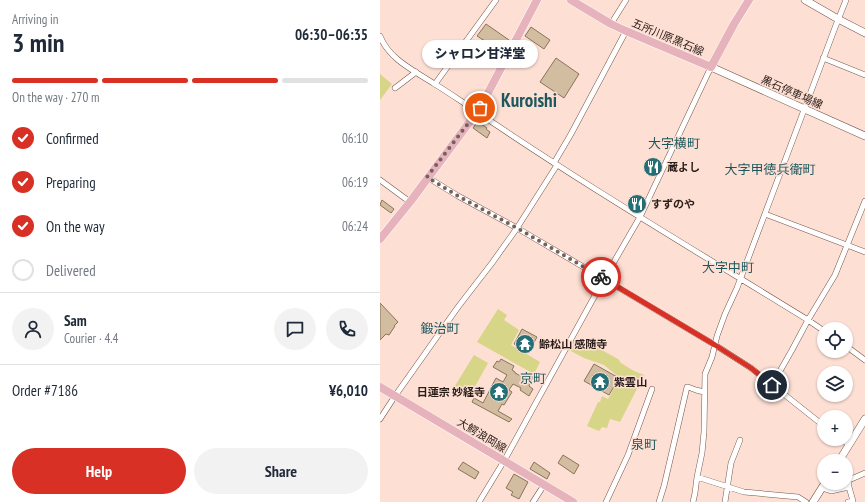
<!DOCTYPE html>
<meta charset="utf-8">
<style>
body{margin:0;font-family:"PT Sans Narrow","Noto Sans JP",sans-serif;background:#f2f2f3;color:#1f2937;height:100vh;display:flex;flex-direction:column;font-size:15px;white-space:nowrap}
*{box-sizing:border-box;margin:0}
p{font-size:13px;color:#747a83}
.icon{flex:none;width:22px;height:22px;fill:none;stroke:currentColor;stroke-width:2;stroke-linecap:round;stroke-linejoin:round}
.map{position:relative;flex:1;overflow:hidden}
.side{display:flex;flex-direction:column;background:#fff;width:380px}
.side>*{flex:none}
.fabs{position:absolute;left:437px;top:322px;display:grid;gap:8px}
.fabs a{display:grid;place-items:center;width:36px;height:36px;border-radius:50%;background:#fff;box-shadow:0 1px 3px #0004;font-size:20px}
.pin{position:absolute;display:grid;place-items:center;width:34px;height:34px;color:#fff;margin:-17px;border:2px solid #fff;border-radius:50%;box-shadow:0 1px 4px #0007}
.courier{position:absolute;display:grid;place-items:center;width:40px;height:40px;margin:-20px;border:3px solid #d93025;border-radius:50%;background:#fff;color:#222;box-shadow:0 1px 5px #0007}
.bubble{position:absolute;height:28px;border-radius:14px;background:#fff;box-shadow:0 1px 3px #0004;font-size:13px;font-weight:800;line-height:28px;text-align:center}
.summary em{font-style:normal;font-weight:800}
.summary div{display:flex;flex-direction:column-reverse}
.summary{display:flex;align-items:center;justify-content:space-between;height:68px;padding:0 12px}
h1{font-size:26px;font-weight:800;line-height:30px}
.bar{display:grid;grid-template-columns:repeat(4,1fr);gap:6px 4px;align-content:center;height:48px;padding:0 12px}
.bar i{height:5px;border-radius:3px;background:#e0e1e3}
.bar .current{background:#d93025}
.bar p{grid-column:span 4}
.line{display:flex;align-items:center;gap:10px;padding:0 12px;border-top:1px solid #e0e1e3}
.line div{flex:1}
.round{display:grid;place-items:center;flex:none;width:42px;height:42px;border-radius:21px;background:#f2f2f3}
ol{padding:0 12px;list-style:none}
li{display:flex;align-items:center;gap:12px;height:44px}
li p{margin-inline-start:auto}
li .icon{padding:4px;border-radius:50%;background:#d93025;color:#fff;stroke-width:4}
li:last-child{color:#747a83}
li i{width:22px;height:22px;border:2px solid #e0e1e3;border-radius:50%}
.primary-button{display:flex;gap:8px;margin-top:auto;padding:8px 12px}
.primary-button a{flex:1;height:46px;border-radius:24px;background:#d93025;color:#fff;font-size:16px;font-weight:800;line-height:46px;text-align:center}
.primary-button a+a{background:#f2f2f3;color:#1f2937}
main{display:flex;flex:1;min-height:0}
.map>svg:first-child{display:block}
.green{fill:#d7d587}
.building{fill:#d3bda0;stroke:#89755a}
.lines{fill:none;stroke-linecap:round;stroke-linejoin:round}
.street-casing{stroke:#77574b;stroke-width:6}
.secondary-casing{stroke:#77574b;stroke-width:8}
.primary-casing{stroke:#fff;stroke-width:9}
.street{stroke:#fff;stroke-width:5}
.secondary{stroke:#fff;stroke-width:7}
.primary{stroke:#e6b3bc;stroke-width:8}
.done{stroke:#74615a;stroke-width:4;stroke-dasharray:0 7.2}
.route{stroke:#d93025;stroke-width:5}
.labels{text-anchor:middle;stroke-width:3;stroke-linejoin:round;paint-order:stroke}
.street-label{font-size:11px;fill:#2a1d18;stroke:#fddfd4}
.poi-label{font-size:11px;font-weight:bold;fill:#2a1d18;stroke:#fddfd4;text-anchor:start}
.quarter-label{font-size:13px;fill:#1d585e;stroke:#fddfd4}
.town-label{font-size:19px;font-weight:bold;fill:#1d585e;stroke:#fddfd4}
</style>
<main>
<section class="side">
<div class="summary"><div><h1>3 min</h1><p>Arriving in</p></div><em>06:30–06:35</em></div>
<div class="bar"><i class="current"></i><i class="current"></i><i class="current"></i><i></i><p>On the way · 270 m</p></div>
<ol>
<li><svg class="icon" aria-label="check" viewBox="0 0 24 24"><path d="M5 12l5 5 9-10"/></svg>Confirmed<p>06:10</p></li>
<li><svg class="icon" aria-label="check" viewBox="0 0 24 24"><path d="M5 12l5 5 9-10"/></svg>Preparing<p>06:19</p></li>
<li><svg class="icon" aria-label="check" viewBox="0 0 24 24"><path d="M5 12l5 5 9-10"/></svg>On the way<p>06:24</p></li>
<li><i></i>Delivered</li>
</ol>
<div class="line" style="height:72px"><a class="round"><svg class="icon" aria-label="person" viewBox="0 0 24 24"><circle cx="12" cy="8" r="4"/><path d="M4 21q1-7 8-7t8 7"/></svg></a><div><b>Sam</b><p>Courier · 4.4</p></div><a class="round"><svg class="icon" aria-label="chat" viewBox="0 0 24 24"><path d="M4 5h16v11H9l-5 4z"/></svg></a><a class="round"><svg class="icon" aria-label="phone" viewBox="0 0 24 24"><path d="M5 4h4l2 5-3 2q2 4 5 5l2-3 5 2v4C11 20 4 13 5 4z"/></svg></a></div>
<div class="line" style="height:52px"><div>Order #7186</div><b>¥6,010</b></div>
<div class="primary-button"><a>Help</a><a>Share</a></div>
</section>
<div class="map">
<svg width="485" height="502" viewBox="0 0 485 502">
<rect width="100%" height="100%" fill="#fddfd4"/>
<path class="green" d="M0 74 12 84 0 100Z
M118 309 127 315 124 320 139 330 131 345 160 362 154 374 97 342Z
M194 340 206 347 214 350 216 347 238 359 241 363 254 371 264 375 240 422 230 419 227 428 222 427 219 431 207 426 218 402H220L222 396 228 399 240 378 224 365 204 358 189 350Z
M94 355 108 363 88 399 73 389Z"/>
<path class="building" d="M106 24 129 40 115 59 103 51 108 43 97 36Z
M151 27 170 40 164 49 145 36Z
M176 58 199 74 184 98 160 82Z
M100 123 107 128 106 129 110 132 107 138 93 128 96 124Z
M2 200 14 209 11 213 0 205Z
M0 303 18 322 14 326H15L9 335 6 334 0 340Z
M142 329 157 337 149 352 134 344Z
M121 359 134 366 132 370 135 372V373L145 378 147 374 153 377 149 386 153 389 149 396 140 390 141 388 133 384 129 390 132 392 124 405 122 404 118 411 132 419 129 422 92 402 94 398 103 403 116 378 123 382 127 375 113 367 117 361 119 362Z
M214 364 239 378 229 395 204 381Z
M183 455 199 465 194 474 178 463Z
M83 462 99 472 95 479 78 469Z
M154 462 170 473 167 479 150 469Z
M134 474 148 482 139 499 131 495 133 492 126 488Z"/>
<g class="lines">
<defs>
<path id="street" d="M231 24 246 0
M0 36C9 59 33 70 53 83 63 89 72 95 81 101 194 179 311 248 428 320L444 331
M443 58 485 75
M55 84 116 0
M15 88 23 82 36 72
M174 163 191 134 246 31
M47 177 78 196 137 228 224 279 335 345 371 368 444 426
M0 180 30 202
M385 214 485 252
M466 346 485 360
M392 385 412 350 428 320 455 275 485 201
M0 419 15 396 78 307 112 263 137 228 177 165
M460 439 469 444
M317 477 364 492 418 497 426 502
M442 488 451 491 469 487
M99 502 124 461 224 279 260 217 331 67
M153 502 164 485
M226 502 248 455 272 389
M279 502 284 486 307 387H308L316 390 324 392
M313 502 315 493 317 477 322 453 324 432 325 374 332 357 337 336 345 314 357 288 456 25 466 0
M345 502 351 463 360 440
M468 502 473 501 469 487V480L485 473"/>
<path id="secondary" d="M425 0 458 19 485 33
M331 67 485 136
M459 461 485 419
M433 502 445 483"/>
<path id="primary" d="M191 0 231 24 246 31 331 67 354 24 369 0
M0 239 30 202 100 108 157 0
M0 387 193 502"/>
</defs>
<use href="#street" class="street-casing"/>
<use href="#secondary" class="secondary-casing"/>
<use href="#primary" class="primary-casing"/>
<use href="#street" class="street"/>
<use href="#secondary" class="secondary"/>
<use href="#primary" class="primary"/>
</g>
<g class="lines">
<path class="done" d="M100 108 47 177 78 196 137 228 221 277"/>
<path class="route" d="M221 277 335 345 371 368 392 385"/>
</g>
<defs>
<symbol id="restaurant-disc" viewBox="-11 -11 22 22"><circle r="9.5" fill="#246f76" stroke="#fddfd4"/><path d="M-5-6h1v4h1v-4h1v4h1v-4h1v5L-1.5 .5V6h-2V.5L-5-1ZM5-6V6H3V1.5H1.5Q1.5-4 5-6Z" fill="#fff"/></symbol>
<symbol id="temple-disc" viewBox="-11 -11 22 22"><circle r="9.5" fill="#246f76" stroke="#fddfd4"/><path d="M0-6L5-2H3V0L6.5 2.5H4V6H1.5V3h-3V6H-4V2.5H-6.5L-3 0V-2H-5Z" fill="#fff"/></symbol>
</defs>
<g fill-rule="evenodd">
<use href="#restaurant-disc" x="262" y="156" width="22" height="22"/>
<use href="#restaurant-disc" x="246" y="193" width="22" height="22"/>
<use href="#temple-disc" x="134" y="333" width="22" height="22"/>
<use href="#temple-disc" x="209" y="371" width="22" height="22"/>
<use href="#temple-disc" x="108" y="381" width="22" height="22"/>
</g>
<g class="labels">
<g class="street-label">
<text transform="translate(288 37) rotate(23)" y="4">五所川原黒石線</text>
<text transform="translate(412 92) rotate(24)" y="4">黒石停車場線</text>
<text transform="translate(102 435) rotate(31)" y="4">大鰐浪岡線</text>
</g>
<g class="poi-label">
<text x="287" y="171">蔵よし</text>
<text x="271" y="208">すずのや</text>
<text x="159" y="348">齢松山 感随寺</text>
<text x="234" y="386">紫雲山</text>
<text x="105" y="396" text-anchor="end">日蓮宗 妙経寺</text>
</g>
<g class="quarter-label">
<text x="294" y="148">大字横町</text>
<text x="390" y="174">大字甲徳兵衛町</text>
<text x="348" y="272">大字中町</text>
<text x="60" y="333">鍛治町</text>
<text x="153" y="383">京町</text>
<text x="264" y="449">泉町</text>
</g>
<g class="town-label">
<text x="149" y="107">Kuroishi</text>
</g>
</g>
</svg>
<div class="fabs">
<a><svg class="icon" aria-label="locate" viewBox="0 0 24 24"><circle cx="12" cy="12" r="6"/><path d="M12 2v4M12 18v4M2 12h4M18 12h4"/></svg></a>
<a><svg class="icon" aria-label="layers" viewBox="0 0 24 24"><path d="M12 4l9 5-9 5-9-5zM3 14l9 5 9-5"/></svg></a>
<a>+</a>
<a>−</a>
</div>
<div class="pin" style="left:100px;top:108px;background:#ea580c"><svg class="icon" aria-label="bag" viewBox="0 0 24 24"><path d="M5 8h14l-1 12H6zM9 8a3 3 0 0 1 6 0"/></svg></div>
<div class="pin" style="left:392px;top:385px;background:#1f2937"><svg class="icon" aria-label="home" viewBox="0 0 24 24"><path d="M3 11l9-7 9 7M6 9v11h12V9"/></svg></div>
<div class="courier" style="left:221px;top:277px"><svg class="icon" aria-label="bike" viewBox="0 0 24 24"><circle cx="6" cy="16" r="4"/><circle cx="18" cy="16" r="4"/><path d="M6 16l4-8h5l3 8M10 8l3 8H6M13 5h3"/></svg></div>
<div class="bubble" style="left:42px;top:40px;width:116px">シャロン甘洋堂</div>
</div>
</main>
